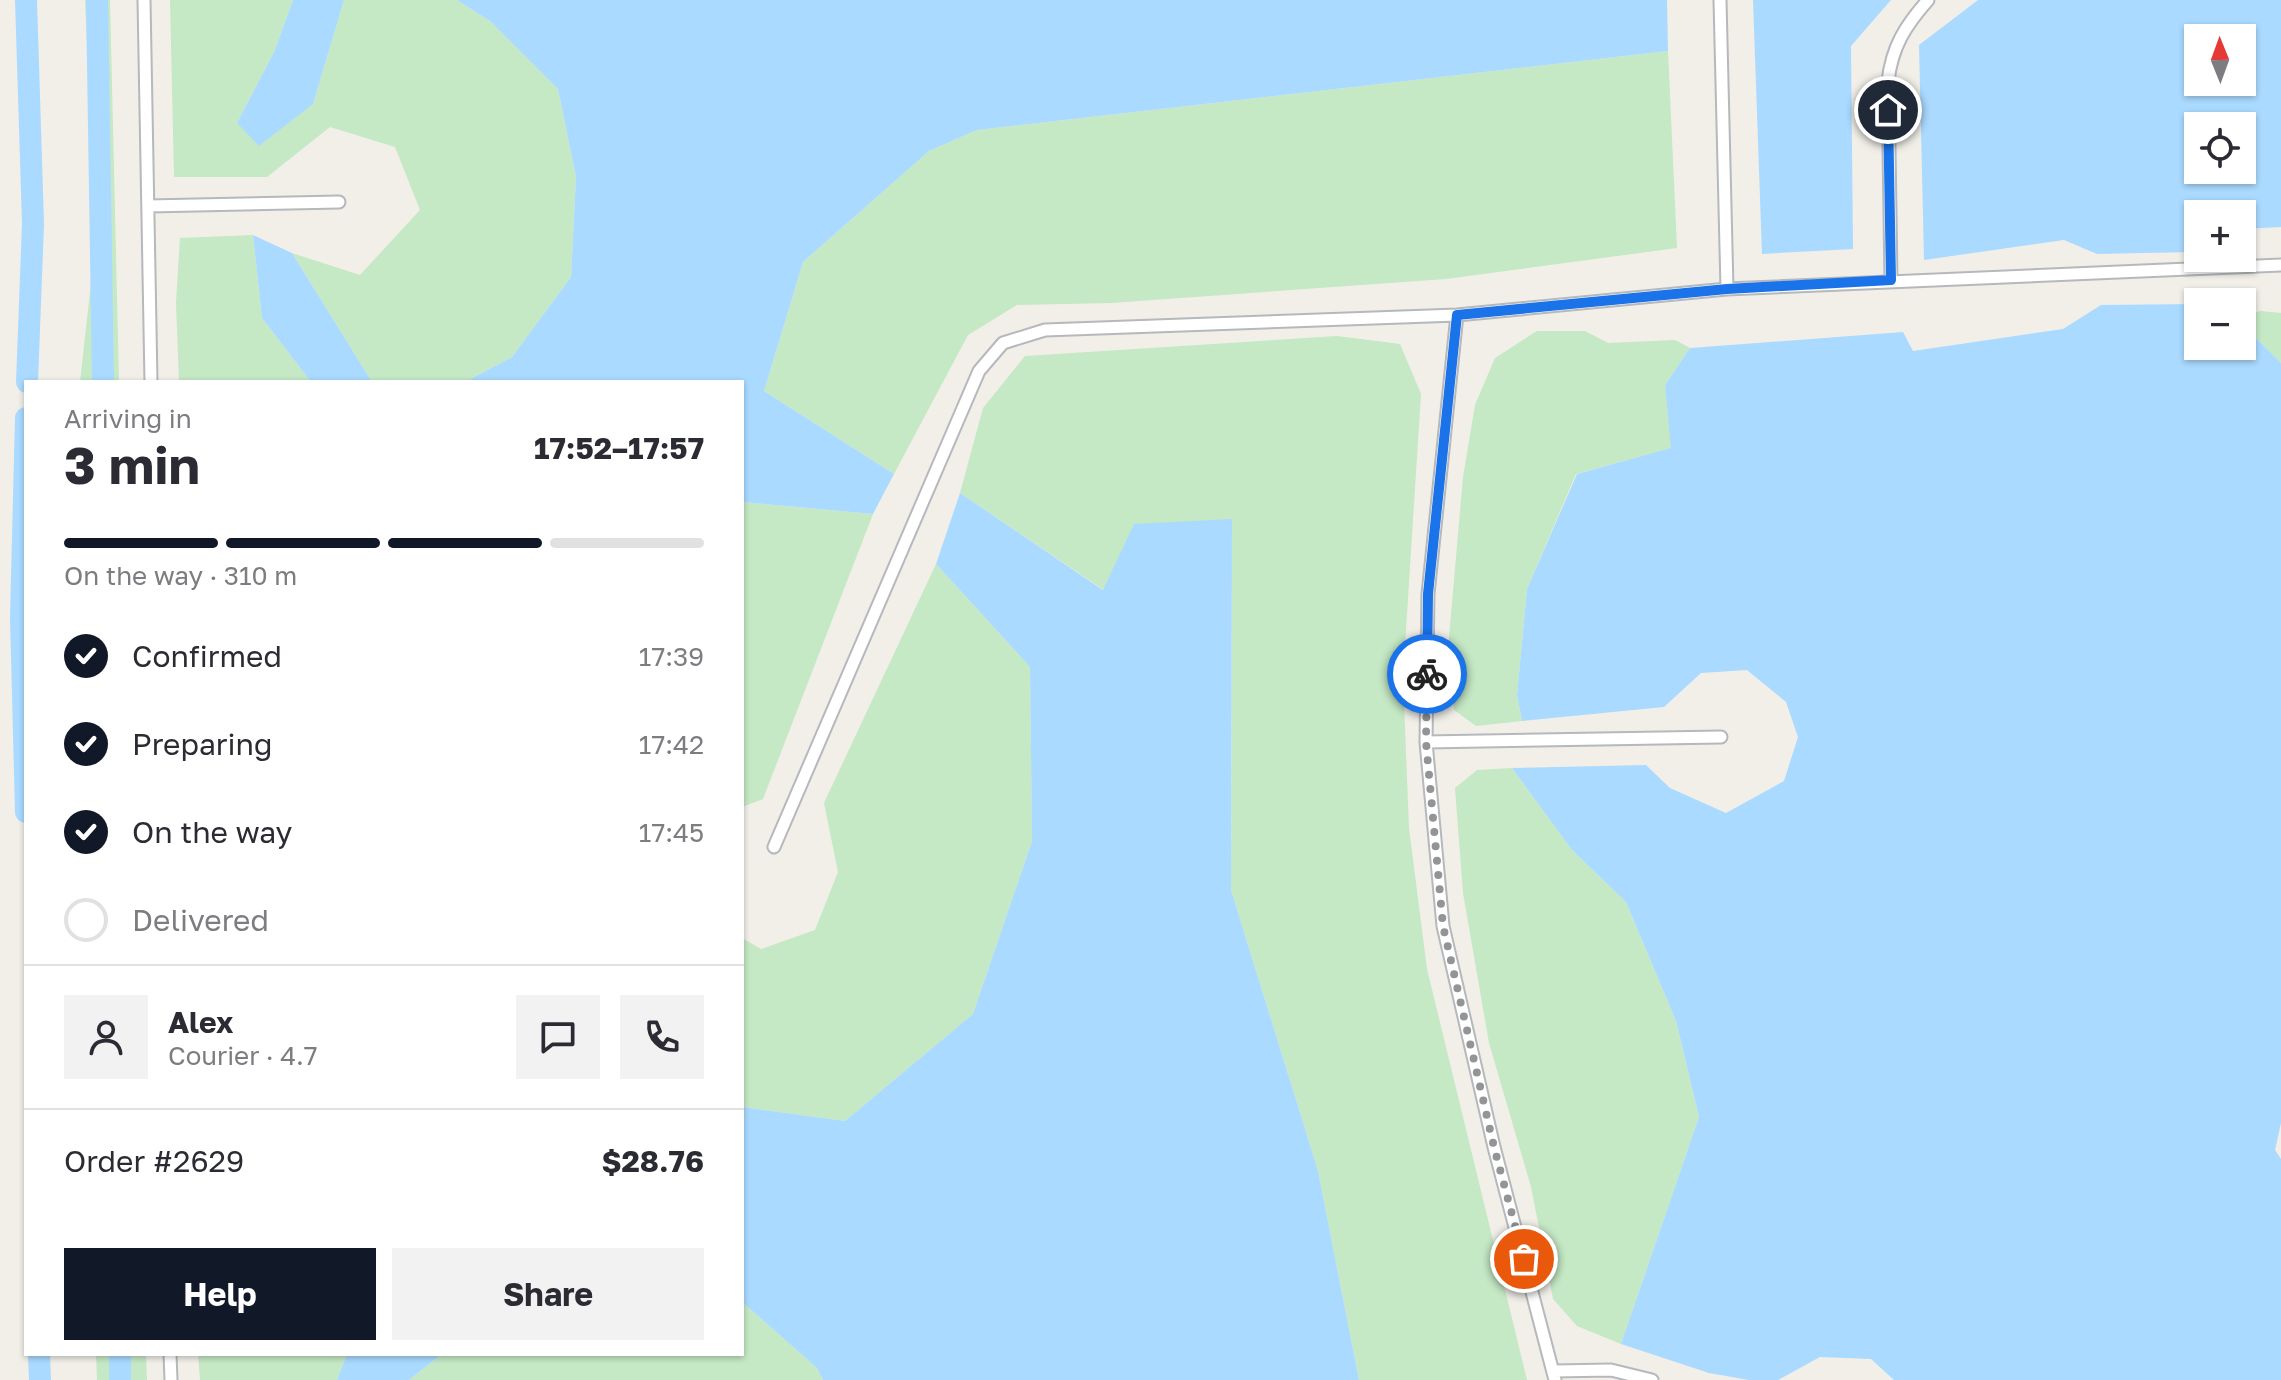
<!DOCTYPE html>
<meta charset="utf-8">
<style>
body{margin:0;font-family:"Golos Text",sans-serif;background:#f2f2f3;color:#2b2b33;height:100vh;display:flex;flex-direction:column;font-size:30px;white-space:nowrap}
*{box-sizing:border-box;margin:0}
p{font-size:26px;color:#7c7c81}
.icon{flex:none;width:44px;height:44px;fill:none;stroke:currentColor;stroke-width:2;stroke-linecap:round;stroke-linejoin:round}
.map{position:relative;flex:1;overflow:hidden}
.panel{position:absolute;left:24px;top:380px;width:720px;height:976px;display:flex;flex-direction:column;background:#fff;border-radius:0px;box-shadow:0 2px 6px #0004}
.panel>*{flex:none}
.needle{width:52px;rotate:359deg}
.controls{position:absolute;left:2184px;top:24px;display:grid;gap:16px}
.controls a{display:grid;place-items:center;width:72px;height:72px;border-radius:0px;background:#fff;box-shadow:0 2px 6px #0004;font-size:40px}
.pin{position:absolute;display:grid;place-items:center;width:68px;height:68px;color:#fff;margin:-34px;border:4px solid #fff;border-radius:50%;box-shadow:0 2px 8px #0007}
.courier{position:absolute;display:grid;place-items:center;width:80px;height:80px;margin:-40px;border:6px solid #1a73e8;border-radius:50%;background:#fff;color:#222;box-shadow:0 2px 10px #0007}
.overview em{font-style:normal;font-weight:700}
.overview div{display:flex;flex-direction:column-reverse}
.overview{display:flex;align-items:center;justify-content:space-between;height:136px;padding:0 40px}
h1{font-size:52px;font-weight:700;line-height:60px}
.bar{display:grid;grid-template-columns:repeat(4,1fr);gap:12px 8px;align-content:center;height:96px;padding:0 40px}
.bar i{height:10px;border-radius:6px;background:#e1e1e2}
.bar .selected{background:#111827}
.bar p{grid-column:span 4}
.line{display:flex;align-items:center;gap:20px;padding:0 40px;border-top:2px solid #e1e1e2}
.line div{flex:1}
.round{display:grid;place-items:center;flex:none;width:84px;height:84px;border-radius:0px;background:#f2f2f3}
ol{padding:0 40px;list-style:none}
li{display:flex;align-items:center;gap:24px;height:88px}
li p{margin-inline-start:auto}
li .icon{padding:8px;border-radius:50%;background:#111827;color:#fff;stroke-width:4}
li:last-child{color:#7c7c81}
li i{width:44px;height:44px;border:4px solid #e1e1e2;border-radius:50%}
.primary-button{display:flex;gap:16px;margin-top:auto;padding:16px 40px}
.primary-button a{flex:1;height:92px;border-radius:0px;background:#111827;color:#fff;font-size:32px;font-weight:700;line-height:92px;text-align:center}
.primary-button a+a{background:#f2f2f3;color:#2b2b33}
.map>svg:first-child{display:block}
.green{fill:#c5e8c5}
.water{fill:#aadaff;fill-rule:evenodd}
.lines{fill:none;stroke-linecap:round;stroke-linejoin:round}
.canal{stroke:#aadaff;stroke-width:22}
.lane-casing{stroke:#b5b8bc;stroke-width:15}
.lane{stroke:#fff;stroke-width:11}
.done{stroke:#929495;stroke-width:8;stroke-dasharray:0 14.4}
.route{stroke:#1a73e8;stroke-width:10}
</style>
<div class="map">
<svg width="2281" height="1380" viewBox="0 0 2281 1380">
<rect width="100%" height="100%" fill="#f1efe8"/>
<path class="green" d="M85 0H110L119 382H80L96 238Z
M170 0H293L275 50 237 123 313 104 344 0H457L490 21 558 89 576 177 571 277 512 357 465 382H372L292 253 360 275 420 210 395 147 330 127 267 177H174Z
M1668 51 1677 248 1446 279 1111 303 1017 305 968 335 894 474 764 391 803 262 929 151 977 130Z
M253 235 262 318 311 382H179L176 303 180 238Z
M2261 311 2281 313V363L2242 324V315Z
M1537 331H1585L1608 343 1675 340 1690 348 1665 385 1672 448 1576 474 1527 589 1517 695 1522 721 1476 726 1454 710 1447 660 1463 477 1475 405 1495 358Z
M1337 336 1400 344 1421 394 1403 677 1409 828 1427 969 1527 1380H1359L1318 1171 1231 890 1232 519 1104 590 960 493 983 408 1025 356Z
M742 502 873 514 763 799 742 807Z
M936 564 1030 667 1032 841 973 1014 845 1121 742 1107V938L761 949 815 930 838 872 824 803Z
M1512 768 1572 850 1626 902 1676 1021 1699 1117 1621 1344 1577 1326 1553 1299 1531 1187 1489 1043 1463 893 1455 788 1477 770Z
M742 1302 817 1368 823 1380H409L442 1354H742Z
M96 1354H146L147 1380H97Z
M198 1354H347L337 1380H200Z"/>
<path class="water" d="M293 0H344L313 104 259 146 237 123 275 50Z
M457 0H1667L1668 51 977 130 929 151 803 262 764 391 894 474 873 514 742 502V382H465L512 357 571 277 576 177 558 89 490 21Z
M1753 0H1891L1851 46 1853 249 1762 254Z
M1978 0H2281V227L2242 229V214H2198V248L2192 252 2097 254 2064 240 1924 260 1919 45ZM2242 38V82H2198V38ZM2242 126V170H2198V126Z
M253 235 292 253 372 382H311L262 318Z
M2198 304V346H2242V324L2281 363V1123L2275 1150 2281 1159V1380H1894L1871 1359 1820 1357 1778 1380H1749L1709 1373 1621 1344 1699 1117 1676 1021 1626 902 1572 850 1512 768 1646 765 1670 788 1726 813 1784 781 1798 737 1786 702 1747 670 1701 673 1664 707 1522 721 1517 695 1527 589 1577 474 1671 448 1665 385 1690 348 1903 332 1913 351 2063 329 2101 305Z
M960 493 1103 590 1134 524 1232 519 1231 890 1318 1171 1359 1380H823L817 1368 742 1302V1107L845 1121 973 1014 1032 841 1030 667 936 564Z
M347 1354H442L409 1380H337Z"/>
<g class="lines">
<path class="canal" d="M26 0 33 224 27 382
M97 0 103 382
M26 418 21 617 26 812
M39 1354 40 1380
M120 1354V1380"/>
<defs>
<path id="lane" d="M144 0 151 382
M1720 0 1727 289
M148 206 339 202
M1891 280 1888 81C1892 47 1905 26 1928 0
M1457 315 1428 594 1426 742 1443 926 1494 1147 1555 1380
M1426 742 1721 737
M774 847 979 371 1003 343 1045 330 1457 315 1727 289 2281 265
M170 1354 171 1380
M1554 1371 1611 1370 1652 1380"/>
</defs>
<use href="#lane" class="lane-casing"/>
<use href="#lane" class="lane"/>
</g>
<g class="lines">
<path class="done" d="M1427 674 1426 742 1443 926 1494 1147 1524 1259"/>
<path class="route" d="M1427 674 1428 594 1457 315 1727 289 1891 280 1888 110"/>
</g>
</svg>
<div class="controls">
<a><svg class="needle" viewBox="-14 -14 28 28"><path d="M0-13l5 13h-10z" fill="#e53935"/><path d="M0 13l5-13h-10z" fill="#7c7c81"/></svg></a>
<a><svg class="icon" aria-label="locate" viewBox="0 0 24 24"><circle cx="12" cy="12" r="6"/><path d="M12 2v4M12 18v4M2 12h4M18 12h4"/></svg></a>
<a>+</a>
<a>−</a>
</div>
<div class="pin" style="left:1524px;top:1259px;background:#ea580c"><svg class="icon" aria-label="bag" viewBox="0 0 24 24"><path d="M5 8h14l-1 12H6zM9 8a3 3 0 0 1 6 0"/></svg></div>
<div class="pin" style="left:1888px;top:110px;background:#1f2937"><svg class="icon" aria-label="home" viewBox="0 0 24 24"><path d="M3 11l9-7 9 7M6 9v11h12V9"/></svg></div>
<div class="courier" style="left:1427px;top:674px"><svg class="icon" aria-label="bike" viewBox="0 0 24 24"><circle cx="6" cy="16" r="4"/><circle cx="18" cy="16" r="4"/><path d="M6 16l4-8h5l3 8M10 8l3 8H6M13 5h3"/></svg></div>
<section class="panel">
<div class="overview"><div><h1>3 min</h1><p>Arriving in</p></div><em>17:52–17:57</em></div>
<div class="bar"><i class="selected"></i><i class="selected"></i><i class="selected"></i><i></i><p>On the way · 310 m</p></div>
<ol>
<li><svg class="icon" aria-label="check" viewBox="0 0 24 24"><path d="M5 12l5 5 9-10"/></svg>Confirmed<p>17:39</p></li>
<li><svg class="icon" aria-label="check" viewBox="0 0 24 24"><path d="M5 12l5 5 9-10"/></svg>Preparing<p>17:42</p></li>
<li><svg class="icon" aria-label="check" viewBox="0 0 24 24"><path d="M5 12l5 5 9-10"/></svg>On the way<p>17:45</p></li>
<li><i></i>Delivered</li>
</ol>
<div class="line" style="height:144px"><a class="round"><svg class="icon" aria-label="person" viewBox="0 0 24 24"><circle cx="12" cy="8" r="4"/><path d="M4 21q1-7 8-7t8 7"/></svg></a><div><b>Alex</b><p>Courier · 4.7</p></div><a class="round"><svg class="icon" aria-label="chat" viewBox="0 0 24 24"><path d="M4 5h16v11H9l-5 4z"/></svg></a><a class="round"><svg class="icon" aria-label="phone" viewBox="0 0 24 24"><path d="M5 4h4l2 5-3 2q2 4 5 5l2-3 5 2v4C11 20 4 13 5 4z"/></svg></a></div>
<div class="line" style="height:104px"><div>Order #2629</div><b>$28.76</b></div>
<div class="primary-button"><a>Help</a><a>Share</a></div>
</section>
</div>
